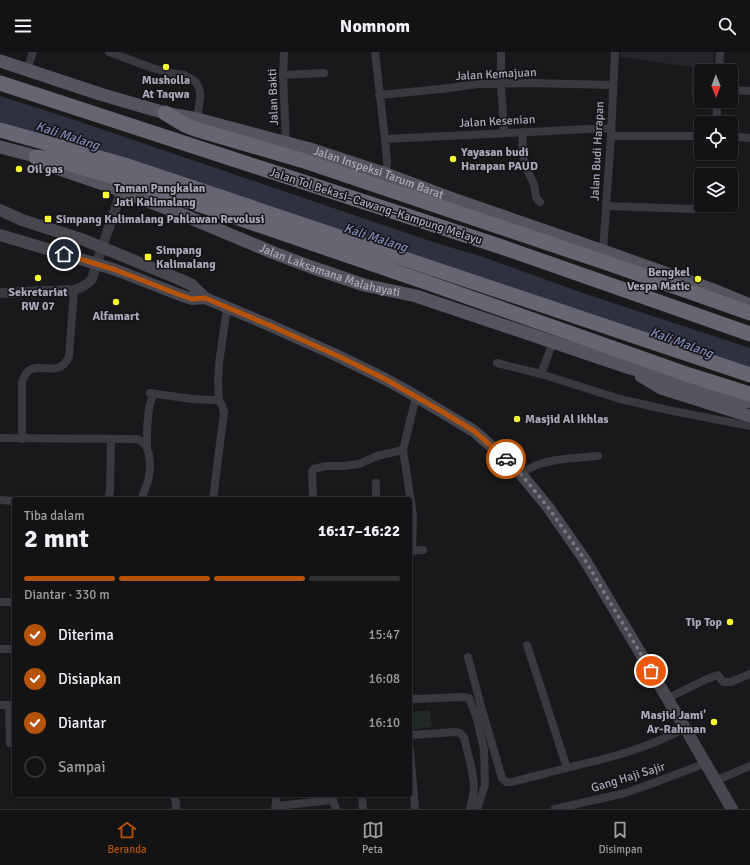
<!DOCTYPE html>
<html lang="id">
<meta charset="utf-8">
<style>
body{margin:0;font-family:Signika,sans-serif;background:#1c1b1d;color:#f1f3f6;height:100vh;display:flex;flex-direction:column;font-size:15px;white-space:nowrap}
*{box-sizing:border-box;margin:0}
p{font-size:13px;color:#9d9ea0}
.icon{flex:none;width:22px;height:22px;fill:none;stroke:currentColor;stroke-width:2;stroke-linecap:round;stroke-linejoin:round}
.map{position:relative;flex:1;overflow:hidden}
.sheet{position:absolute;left:12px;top:445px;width:400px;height:300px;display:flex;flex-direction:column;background:#131214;border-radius:4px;box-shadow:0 1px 3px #0004,0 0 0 1px #323234}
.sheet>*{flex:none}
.needle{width:26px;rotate:179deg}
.buttons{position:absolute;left:694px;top:12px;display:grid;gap:8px}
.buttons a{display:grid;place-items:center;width:44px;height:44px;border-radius:4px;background:#131214;box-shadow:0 1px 3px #0004,0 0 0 1px #323234;font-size:20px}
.pin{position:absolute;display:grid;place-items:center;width:34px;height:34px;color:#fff;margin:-17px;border:2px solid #fff;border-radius:50%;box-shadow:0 1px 4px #0007}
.courier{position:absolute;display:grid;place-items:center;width:40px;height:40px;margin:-20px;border:3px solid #b45309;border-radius:50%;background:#fff;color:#222;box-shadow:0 1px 5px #0007}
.headline em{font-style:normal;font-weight:700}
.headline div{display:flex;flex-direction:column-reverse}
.headline{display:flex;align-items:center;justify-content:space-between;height:68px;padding:0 12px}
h1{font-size:26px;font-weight:700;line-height:30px}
.bar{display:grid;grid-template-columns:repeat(4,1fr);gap:6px 4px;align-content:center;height:48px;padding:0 12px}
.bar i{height:5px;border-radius:3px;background:#323234}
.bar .active{background:#b45309}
.bar p{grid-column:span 4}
ol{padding:0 12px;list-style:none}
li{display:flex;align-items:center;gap:12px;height:44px}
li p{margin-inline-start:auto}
li .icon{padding:4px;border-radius:50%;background:#b45309;color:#fff;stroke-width:4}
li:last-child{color:#9d9ea0}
li i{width:22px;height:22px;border:2px solid #323234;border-radius:50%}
header{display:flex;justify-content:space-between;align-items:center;height:52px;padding:0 12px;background:#131214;font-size:18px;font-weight:700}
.tab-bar{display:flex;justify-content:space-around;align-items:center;height:56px;border-top:1px solid #323234;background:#131214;font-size:11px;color:#9d9ea0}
.tab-bar a{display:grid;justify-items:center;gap:2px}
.tab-bar .active{color:#b45309}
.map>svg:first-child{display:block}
.built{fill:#252428}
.green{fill:#202924}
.water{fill:#2d3140}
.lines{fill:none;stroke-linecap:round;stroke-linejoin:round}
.minor{stroke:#3a3940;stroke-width:8}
.tertiary{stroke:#3a3940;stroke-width:10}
.secondary{stroke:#484750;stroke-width:12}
.primary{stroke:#56555f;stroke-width:13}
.motorway{stroke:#666571;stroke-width:15}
.done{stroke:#787783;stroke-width:4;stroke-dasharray:0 7.2}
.route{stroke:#b45309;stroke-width:5}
.poi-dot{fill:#fbfc2f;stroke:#141316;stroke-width:1.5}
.labels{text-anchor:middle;stroke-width:3;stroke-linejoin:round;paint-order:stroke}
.street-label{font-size:12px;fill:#abaabb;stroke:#141316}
.poi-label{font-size:12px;font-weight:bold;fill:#abaabb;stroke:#141316;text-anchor:start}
.water-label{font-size:13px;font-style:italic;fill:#808ab7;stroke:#141316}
</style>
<header><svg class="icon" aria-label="menu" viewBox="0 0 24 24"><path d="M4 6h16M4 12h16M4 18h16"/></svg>Nomnom<svg class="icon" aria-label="search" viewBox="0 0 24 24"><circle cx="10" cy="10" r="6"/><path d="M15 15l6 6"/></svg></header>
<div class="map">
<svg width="750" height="757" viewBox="0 0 750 757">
<rect width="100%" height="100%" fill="#19181b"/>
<path class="built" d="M620 0H714L713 19H701V45H691L692 15 620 5Z"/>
<path class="green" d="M430 658 432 675 410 678V660Z"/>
<path class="water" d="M0 44 69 66 436 191 480 204 580 240 750 296V320L0 78Z"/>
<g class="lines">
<path class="minor" d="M109 0 152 16 171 21 184 23 196 30 200 39V47L197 67
M284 0 283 23 286 90
M375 0 385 87 387 110 386 122
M501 0V31L504 81
M27 17 33 0
M719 19 720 0
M283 23 324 21
M731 38 750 39
M379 43 441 37 478 32 529 31 613 33
M717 71V49
M523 80C522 91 522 105 526 115 528 121 532 127 534 133 536 139 534 146 540 150
M611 84H701
M731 84 750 86
M385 87 611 76
M606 154 695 157
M603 199 611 84 615 0
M497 311 541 322 620 347 668 358 750 374
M541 322 553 290
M150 341C173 344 196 349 219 348
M0 386 133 387C135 387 137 387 139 388 152 393 151 418 148 429 146 435 143 441 142 447
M22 387V331C23 327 25 322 28 319 40 310 59 326 69 305L74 238
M147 396V376L149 356 153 342
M520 421C525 419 530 416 535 414 552 406 579 406 598 404
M376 431V447
M108 447 110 439 111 388
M213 447 224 360 222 353 219 348 218 328 219 311 227 256
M313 447 312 419 314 417 326 414H343L359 412 377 404 403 398
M0 448 14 449
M410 499 423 498
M412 499 413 463 403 398 416 345
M0 550H14
M527 593 567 716
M0 597H14
M468 605 482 658 502 726 506 730H512C530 725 548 721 566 716 608 706 647 697 685 676
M410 646 417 647 463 645 469 646 476 664 484 697 485 733 477 757
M668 646 707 627 718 623 723 630H731L750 622
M0 653H9L10 691H14
M410 683 455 680 460 681 464 685C467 700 474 720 474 735 474 743 471 750 470 757
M410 699 415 757
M715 729 750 714
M174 743 176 751V757
M331 743 336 757
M362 743 363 757
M276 754 333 748
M275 757 277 743
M555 757 625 741 648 733 706 711"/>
<path class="tertiary" d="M0 241 74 238C82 235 87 233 92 227L102 195 122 138"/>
<path class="secondary" d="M0 158 22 168 84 188 179 227 192 233 205 246 269 273 338 304 385 327 407 339 474 379 515 415 548 455 585 508 685 676 732 757
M0 183 97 212 116 218 180 243 192 247 205 246"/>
<g class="primary">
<path id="s1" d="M0 9 100 42 165 61 197 67 310 97 386 122 456 148 603 199 716 239 750 253"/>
<path id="s2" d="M0 95 31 103 51 114 109 134 181 162 274 201 311 215 364 233 416 244 630 316 675 328 738 349 745 350 750 349"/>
<path d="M641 324 661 336 750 364"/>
</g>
<path class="motorway" d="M0 31 502 195 750 282
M165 61 185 73 195 77 301 108 610 212 750 261
M0 78 128 114 750 323
M36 105 56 108 136 131 434 233 689 323 750 342"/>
</g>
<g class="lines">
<path class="done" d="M506 407 520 421 548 455 585 508 651 619"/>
<path class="route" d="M64 202 116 218 180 243 192 247 205 246 269 273 338 304 385 327 441 359 474 379 506 407"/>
</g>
<g class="poi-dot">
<circle cx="166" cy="15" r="4"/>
<circle cx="453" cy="107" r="4"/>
<circle cx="19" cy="117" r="4"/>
<rect x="102" y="139" width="8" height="8" rx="2"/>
<rect x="44" y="163" width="8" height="8" rx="2"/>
<rect x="144" y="201" width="8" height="8" rx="2"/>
<circle cx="38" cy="226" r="4"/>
<circle cx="698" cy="227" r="4"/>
<circle cx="116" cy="250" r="4"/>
<circle cx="517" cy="367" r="4"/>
<circle cx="730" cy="570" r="4"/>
<circle cx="714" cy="670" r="4"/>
</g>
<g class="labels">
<g class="street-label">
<text transform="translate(496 22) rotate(-3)" y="4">Jalan Kemajuan</text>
<text transform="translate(273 45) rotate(-92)" y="4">Jalan Bakti</text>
<text transform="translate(497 69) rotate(-3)" y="4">Jalan Kesenian</text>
<text transform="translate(597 99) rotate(-87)" y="4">Jalan Budi Harapan</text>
<text dy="4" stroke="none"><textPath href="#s1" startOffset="395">Jalan Inspeksi Tarum Barat</textPath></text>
<text transform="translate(376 154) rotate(18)" y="4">Jalan Tol Bekasi–Cawang–Kampung Melayu</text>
<text dy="4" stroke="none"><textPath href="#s2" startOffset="353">Jalan Laksamana Malahayati</textPath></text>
<text transform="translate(628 725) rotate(-17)" y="4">Gang Haji Sajir</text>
</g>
<g class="poi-label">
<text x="166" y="32" text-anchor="middle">Musholla<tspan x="166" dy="14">At Taqwa</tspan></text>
<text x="461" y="104">Yayasan budi<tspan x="461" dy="14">Harapan PAUD</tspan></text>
<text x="27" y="121">Oil gas</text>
<text x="114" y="140">Taman Pangkalan<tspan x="114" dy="14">Jati Kalimalang</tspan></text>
<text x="56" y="171">Simpang Kalimalang Pahlawan Revolusi</text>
<text x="156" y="202">Simpang<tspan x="156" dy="14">Kalimalang</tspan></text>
<text x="690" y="224" text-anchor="end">Bengkel<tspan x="690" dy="14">Vespa Matic</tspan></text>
<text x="38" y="244" text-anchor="middle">Sekretariat<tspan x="38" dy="14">RW 07</tspan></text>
<text x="116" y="268" text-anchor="middle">Alfamart</text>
<text x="525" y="371">Masjid Al Ikhlas</text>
<text x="722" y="574" text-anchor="end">Tip Top</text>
<text x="706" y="667" text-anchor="end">Masjid Jami'<tspan x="706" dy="14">Ar-Rahman</tspan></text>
</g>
<g class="water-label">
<text transform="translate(68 83) rotate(18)" y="5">Kali Malang</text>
<text transform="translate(376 185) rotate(18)" y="5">Kali Malang</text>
<text transform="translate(682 290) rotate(20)" y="5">Kali Malang</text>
</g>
</g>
</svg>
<div class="buttons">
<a><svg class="needle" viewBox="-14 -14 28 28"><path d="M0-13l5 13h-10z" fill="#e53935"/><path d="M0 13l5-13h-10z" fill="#9d9ea0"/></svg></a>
<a><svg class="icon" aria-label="locate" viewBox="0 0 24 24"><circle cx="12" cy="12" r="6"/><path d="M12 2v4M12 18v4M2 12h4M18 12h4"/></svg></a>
<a><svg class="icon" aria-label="layers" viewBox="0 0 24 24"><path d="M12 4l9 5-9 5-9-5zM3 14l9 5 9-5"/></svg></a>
</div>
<div class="pin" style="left:651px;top:619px;background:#ea580c"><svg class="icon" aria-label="bag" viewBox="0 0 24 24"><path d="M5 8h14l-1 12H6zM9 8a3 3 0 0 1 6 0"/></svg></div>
<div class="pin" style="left:64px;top:202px;background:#1f2937"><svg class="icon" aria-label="home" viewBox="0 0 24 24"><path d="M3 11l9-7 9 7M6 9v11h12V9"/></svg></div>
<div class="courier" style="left:506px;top:407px"><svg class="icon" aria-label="car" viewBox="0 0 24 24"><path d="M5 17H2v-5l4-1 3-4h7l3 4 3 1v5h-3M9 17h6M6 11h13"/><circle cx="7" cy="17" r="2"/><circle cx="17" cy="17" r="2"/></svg></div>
<section class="sheet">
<div class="headline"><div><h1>2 mnt</h1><p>Tiba dalam</p></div><em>16:17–16:22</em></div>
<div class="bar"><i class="active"></i><i class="active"></i><i class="active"></i><i></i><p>Diantar · 330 m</p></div>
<ol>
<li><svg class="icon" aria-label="check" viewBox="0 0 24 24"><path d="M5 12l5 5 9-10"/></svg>Diterima<p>15:47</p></li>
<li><svg class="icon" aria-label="check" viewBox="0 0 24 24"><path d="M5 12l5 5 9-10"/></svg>Disiapkan<p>16:08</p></li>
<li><svg class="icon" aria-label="check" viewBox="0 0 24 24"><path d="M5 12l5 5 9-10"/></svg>Diantar<p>16:10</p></li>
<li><i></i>Sampai</li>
</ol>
</section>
</div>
<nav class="tab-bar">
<a class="active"><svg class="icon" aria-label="home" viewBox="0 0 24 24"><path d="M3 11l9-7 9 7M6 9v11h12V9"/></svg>Beranda</a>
<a><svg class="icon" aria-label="map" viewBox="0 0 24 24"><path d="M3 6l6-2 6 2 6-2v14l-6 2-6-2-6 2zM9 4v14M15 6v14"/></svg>Peta</a>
<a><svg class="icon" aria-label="saved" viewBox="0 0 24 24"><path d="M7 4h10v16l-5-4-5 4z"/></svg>Disimpan</a>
</nav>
